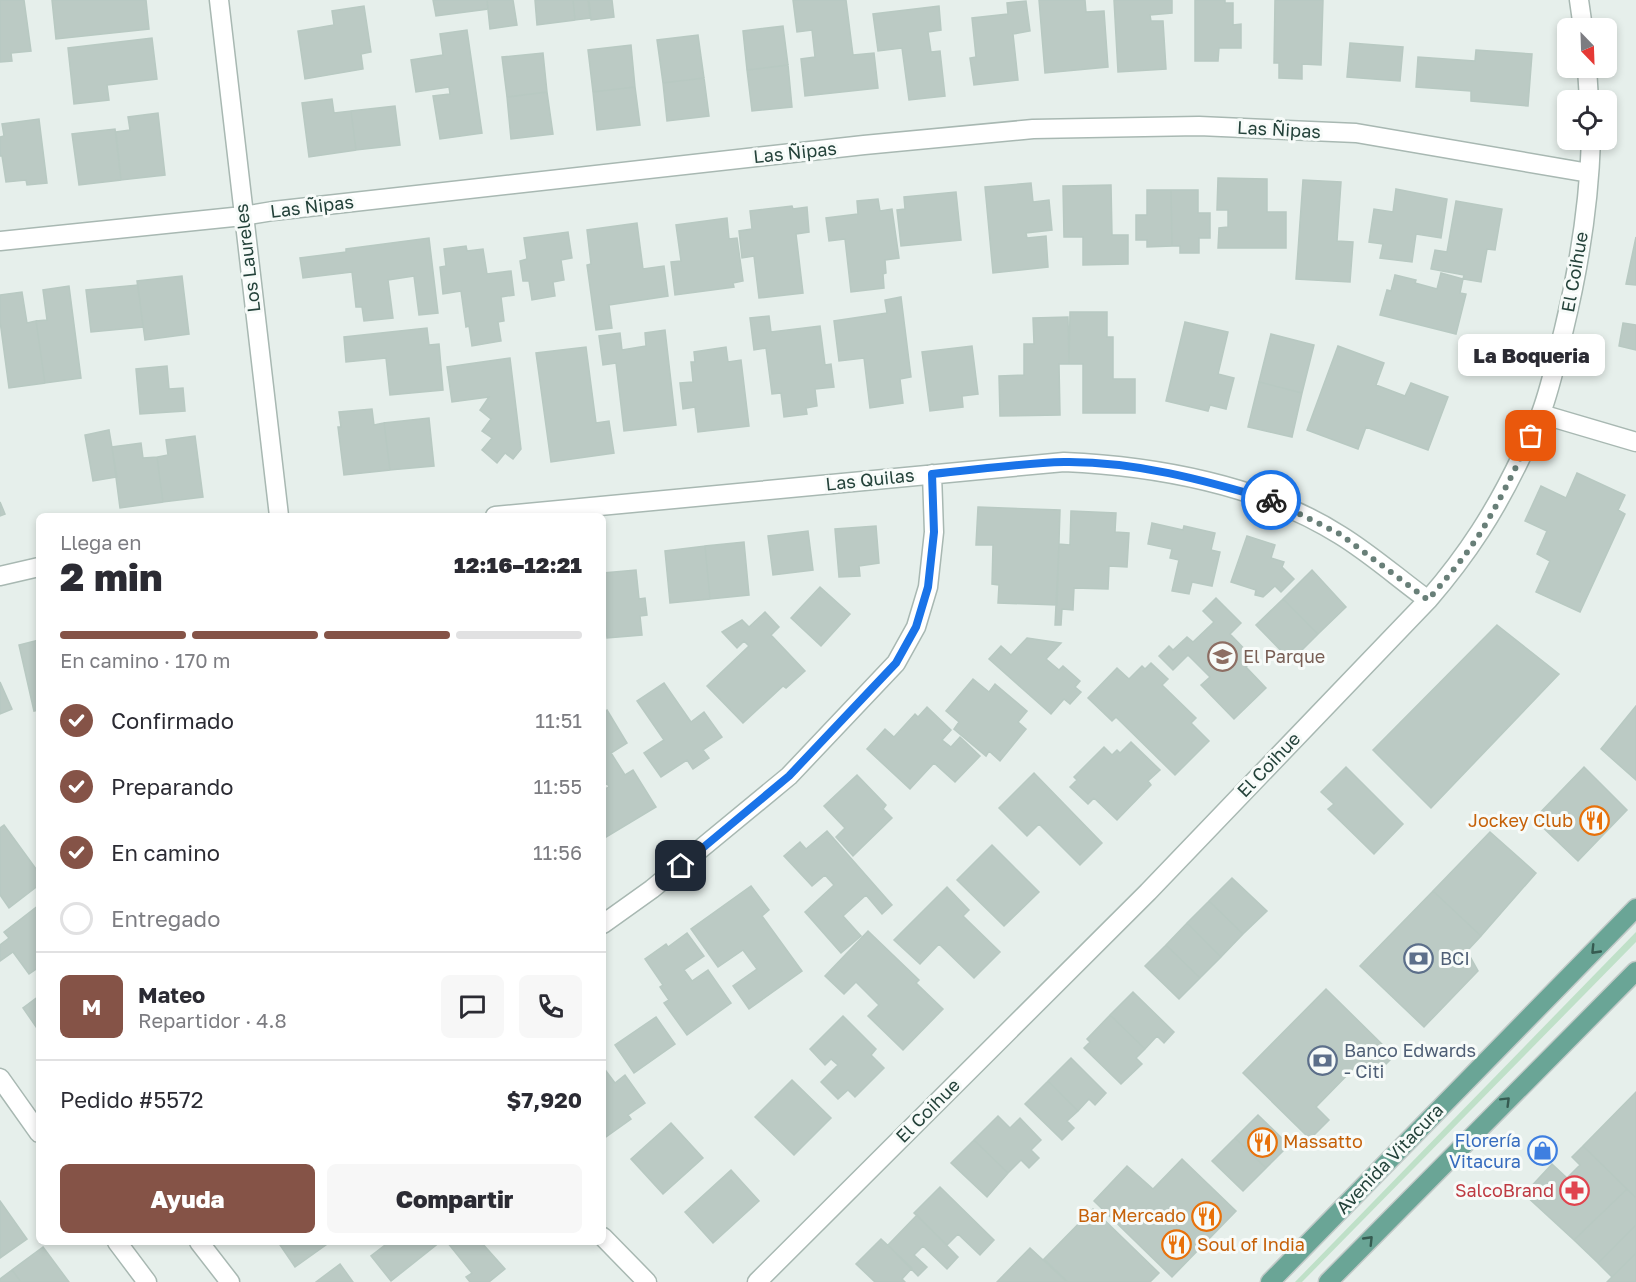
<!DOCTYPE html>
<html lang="es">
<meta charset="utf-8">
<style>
body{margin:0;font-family:"Golos Text",sans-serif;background:#f7f7f7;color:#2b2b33;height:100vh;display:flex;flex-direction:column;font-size:22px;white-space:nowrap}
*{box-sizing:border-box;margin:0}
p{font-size:20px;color:#7c7c81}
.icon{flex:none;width:33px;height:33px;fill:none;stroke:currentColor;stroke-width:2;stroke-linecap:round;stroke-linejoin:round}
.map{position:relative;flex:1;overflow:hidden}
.panel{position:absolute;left:36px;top:513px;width:570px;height:732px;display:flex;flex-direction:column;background:#fff;border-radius:9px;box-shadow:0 3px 9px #0003}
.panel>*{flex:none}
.needle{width:39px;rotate:157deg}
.buttons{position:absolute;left:1557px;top:18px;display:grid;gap:12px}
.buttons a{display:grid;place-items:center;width:60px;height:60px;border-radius:9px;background:#fff;box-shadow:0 3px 9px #0003;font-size:30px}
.pin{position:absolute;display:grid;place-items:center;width:51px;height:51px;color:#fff;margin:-26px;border-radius:12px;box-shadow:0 3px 9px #0006}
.courier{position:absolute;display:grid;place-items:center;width:60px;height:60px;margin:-30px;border:4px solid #1a73e8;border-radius:50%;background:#fff;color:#222;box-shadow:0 2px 8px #0007}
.bubble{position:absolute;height:42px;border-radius:9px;background:#fff;box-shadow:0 3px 9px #0003;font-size:20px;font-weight:800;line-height:42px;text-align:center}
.summary em{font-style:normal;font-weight:800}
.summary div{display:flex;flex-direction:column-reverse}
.summary{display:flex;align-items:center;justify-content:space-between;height:102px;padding:0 24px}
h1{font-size:39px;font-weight:800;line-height:45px}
.bar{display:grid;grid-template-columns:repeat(4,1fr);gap:9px 6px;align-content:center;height:72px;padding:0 24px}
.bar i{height:8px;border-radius:4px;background:#e1e1e2}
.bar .selected{background:#855347}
.bar p{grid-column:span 4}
.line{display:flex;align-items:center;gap:15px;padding:0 24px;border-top:2px solid #e1e1e2}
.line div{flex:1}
.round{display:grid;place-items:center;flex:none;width:63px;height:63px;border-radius:9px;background:#f7f7f7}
ol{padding:0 24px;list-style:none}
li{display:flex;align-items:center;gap:18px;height:66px}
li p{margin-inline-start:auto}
li .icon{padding:6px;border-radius:50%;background:#855347;color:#fff;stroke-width:4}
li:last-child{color:#7c7c81}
li i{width:33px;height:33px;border:3px solid #e1e1e2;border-radius:50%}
.cta{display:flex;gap:12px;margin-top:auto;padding:12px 24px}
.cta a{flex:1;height:69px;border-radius:9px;background:#855347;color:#fff;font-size:24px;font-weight:800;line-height:69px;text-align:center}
.cta a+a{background:#f7f7f7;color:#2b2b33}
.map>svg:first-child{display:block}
.green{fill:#bfe0c8}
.building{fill:#bbcac4;stroke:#b8c9c2;stroke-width:1.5}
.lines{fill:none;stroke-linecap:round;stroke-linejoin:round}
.street-casing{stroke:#a8b8b2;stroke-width:21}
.primary-casing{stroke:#c2cac8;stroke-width:21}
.street{stroke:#fff;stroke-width:18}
.primary{stroke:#6aa596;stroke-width:18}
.oneway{stroke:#365b51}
.done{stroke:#687f78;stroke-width:6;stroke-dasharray:0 10.8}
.route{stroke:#1a73e8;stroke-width:8}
.labels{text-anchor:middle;stroke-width:6;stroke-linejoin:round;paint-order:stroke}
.street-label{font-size:18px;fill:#24423a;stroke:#f7fbf9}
.education-label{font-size:18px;fill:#785e54;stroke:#f7fbf9;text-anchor:start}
.food-label{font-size:18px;fill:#c56008;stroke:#f7fbf9;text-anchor:end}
.service-label{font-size:18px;fill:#4e5e75;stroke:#f7fbf9;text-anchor:start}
.shop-label{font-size:18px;fill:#366cbe;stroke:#f7fbf9;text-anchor:end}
.health-label{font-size:18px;fill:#be3a42;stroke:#f7fbf9;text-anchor:end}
</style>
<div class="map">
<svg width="1636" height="1282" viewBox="0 0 1636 1282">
<rect width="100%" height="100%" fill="#e6efeb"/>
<path class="green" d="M1636 932V942L1302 1282H1295Z"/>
<path class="building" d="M0 0H24L31 51 11 53 12 61 0 62Z
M52 0H146L149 29 56 39Z
M433 0H487L488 9 436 16Z
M487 0H513L517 25 490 29Z
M535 0H573L575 20 537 25Z
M573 0H588L590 18 575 20Z
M589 0H612L614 17 591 20Z
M793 0H846L853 55 874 53 878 88 805 96 801 59 815 57 812 30 797 32Z
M1039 0H1085L1086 12 1104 11 1108 67 1045 73Z
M1114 0H1172V13L1150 15 1151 21H1163L1166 69 1118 72Z
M1195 0H1225V3H1233V25L1241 24V48H1219L1218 61H1195Z
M1275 0H1323L1321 65 1302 64V79L1279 78V63H1274Z
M1026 1 1030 31 1013 34 1018 80 974 85 970 58 976 57 972 18 1008 14 1007 3Z
M364 6 371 52 361 54 363 69 305 79 298 31 334 25 332 11Z
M939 6 941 30 928 32 931 52 940 51 945 96 909 100 902 48 878 51 873 14Z
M783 26 788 65 747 70 743 31Z
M467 30 482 133 440 139 433 96 450 94 449 87 416 92 411 60 443 55 440 34Z
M698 35 704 78 663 83 657 40Z
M152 38 157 79 107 85 109 100 74 104 68 48Z
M1350 43 1403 47 1400 81 1347 77Z
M631 45 635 87 593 92 588 50Z
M1476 50 1532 54 1528 106 1471 101V91L1416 87 1418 57 1475 61Z
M543 53 547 92 507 97 502 57Z
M788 65 792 107 752 111 747 70Z
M704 78 709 116 667 121 663 83Z
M635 87 640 125 597 130 593 92Z
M547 92 553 134 511 139 507 97Z
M332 99 334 113 351 111 356 150 309 157 302 103Z
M395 106 400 145 356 150 351 111Z
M158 113 165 175 121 180 116 132 130 130 128 117Z
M39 119 47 183 27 185 26 180 6 182 2 156H0V137L4 136 2 124Z
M115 129 121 180 79 185 72 134Z
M1218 178 1267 179V212H1286V248H1218L1219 228 1228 227V210H1217Z
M1303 180 1341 182 1337 241 1353 242 1350 282 1296 279Z
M1031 183 1033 202 1049 200 1052 230 1026 233 1027 238 1046 236 1048 267 993 273 985 187Z
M1111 185 1112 235H1128V264L1083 265V237H1064L1063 186Z
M1396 189 1447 199 1441 238 1416 234 1412 262 1380 258 1383 244 1369 242 1374 209 1393 212Z
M1147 190H1171L1172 246 1147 247V240H1136V215H1147Z
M1171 190H1198V213H1210V238H1199V253H1180V246H1172Z
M956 192 961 240 901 246 897 210 905 209 904 197Z
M878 199 880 211 892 209 899 258 885 260 886 273 883 274 884 288 851 292 845 239 829 241 826 218 858 214 857 201Z
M1456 201 1502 209 1495 250 1487 249 1481 282 1463 279 1464 275 1431 269 1435 250 1447 252Z
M792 206 793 209 807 207 809 232 796 234 803 293 759 298 754 256 742 258 739 231 752 229 750 211Z
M727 218 729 239 737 238 743 281 733 283 734 287 675 295 671 262 681 261 676 225Z
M637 223 643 269 664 266 668 296 609 305 612 328 596 330 587 265 591 264 587 230Z
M568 232 572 258 561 260 564 280 553 282 555 296 532 300 529 281H523L520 261 527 259 524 238Z
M1636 237V285L1626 284Z
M429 238 438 313 419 315 414 276 388 280 393 318 364 321 362 307H356L352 272 303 278 300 258 346 252V249Z
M466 246 467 251 483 249 487 274 511 271 514 295 501 297 504 321 498 322 501 341 472 346 469 326 466 327 461 291 443 294 440 267 446 266 444 249Z
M1441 273 1463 279 1460 293 1466 294 1456 334 1380 315 1387 290 1391 291 1395 275 1416 280 1415 283 1437 289Z
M182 276 189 334 145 340 137 281Z
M138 285 143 327 91 332 86 290Z
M69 286 81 378 45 383 36 321 47 320 43 290Z
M22 292 27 323 36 321 45 383 9 388 0 321V295Z
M901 297 911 377 900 379 903 403 870 408 864 358 839 361 834 321 887 313 885 300Z
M1070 312H1107V337H1113V379H1135V413H1083V364H1069Z
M769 316 771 332 820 326 825 365 831 364 834 387 815 389 817 406 806 408 807 414 784 417 781 393 772 394 766 348 754 350 750 318Z
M1068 317 1069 364H1059L1060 415 1000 416 999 376 1024 375V344H1034L1033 318Z
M1185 322 1228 332 1218 374 1234 378 1226 409 1210 405 1208 411 1166 401Z
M1623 323 1636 325V350L1619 346Z
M427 328 429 345 439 344 443 390 390 395 386 358 346 362 344 337Z
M665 330 676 425 624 431 616 363 603 365 599 336 620 333 622 350 646 346 645 333Z
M1271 334 1314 345 1302 393 1259 382Z
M972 346 978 394 962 396 963 407 930 411 922 352Z
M1338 346 1384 363 1376 385 1405 396 1411 383 1448 397 1428 450 1366 427 1358 449 1307 430Z
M586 347 596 423 609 421 614 453 551 462 536 353Z
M726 347 728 362 741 360 749 426 698 432 695 407 683 409 680 383 693 382 691 362H695L694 352Z
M510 358 521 449 513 459 505 453 497 463 482 450 492 438 482 431 491 419 480 410 489 397 452 402 447 367Z
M167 366 169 389 183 388 185 411 140 414 136 369Z
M1259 382 1302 393 1292 437 1248 427Z
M372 409 374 425 384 423 390 470 344 475 338 427H341L339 412Z
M429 418 434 466 390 470 384 423Z
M109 430 117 477 93 481 85 435Z
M195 436 203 497 163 502 157 457 168 455 166 440Z
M141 443 143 458 157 457 163 502 120 508 112 447Z
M1577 473 1625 495 1618 510 1625 514 1580 612 1536 592 1550 561 1537 554 1547 531 1525 521 1541 486 1566 498Z
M0 502 5 514 0 516Z
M978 507 1060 510 1057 605 998 603 999 585 992 584 993 545H976Z
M1071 511 1116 513 1115 532 1129 533 1127 567 1109 566 1108 589 1074 588 1073 610 1062 609 1061 625H1055L1059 544 1070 545Z
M1152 523 1183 530 1184 526 1215 533 1211 550 1220 552 1212 586 1192 582 1189 594 1172 591 1179 560 1170 558 1172 549 1148 544Z
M876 526 879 563 859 566 860 576 839 577 835 529Z
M808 531 813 570 773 575 768 536Z
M1247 536 1275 545 1271 558 1284 562 1282 567 1294 579 1281 592 1275 586 1263 597 1255 595 1256 590 1231 582Z
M744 542 749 595 710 599 705 546Z
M705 546 710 599 670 603 665 551Z
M636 570 639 599 645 598 647 615 640 616 642 635 607 638 603 600V573Z
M1312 570 1346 607 1318 634 1283 599Z
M820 587 850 614 821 646 791 618Z
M1216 598 1241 623 1230 634 1254 659 1246 667 1266 688 1234 719 1201 685 1210 677 1188 655 1173 670 1159 656 1169 646 1173 650 1187 637 1193 642 1214 622 1203 611Z
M1283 599 1318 634 1291 661 1256 625Z
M765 612 779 627 771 635 805 671 786 688 783 686 743 723 707 686 749 646 744 641 737 648 722 632 742 620 749 627Z
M1497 625 1559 674 1431 808 1373 750Z
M1027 638 1061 643 1046 659 1059 670 1063 666 1080 681 1075 687 1081 692 1070 704 1064 699 1051 714 989 659 1001 646 1011 655Z
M39 640V710L34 711 19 645Z
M1151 663 1168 679 1162 685 1196 718 1191 723 1209 741 1175 775 1116 717 1112 721 1088 698 1117 668 1129 679 1142 666 1145 669Z
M973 679 989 692 995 684 1027 711 1018 722 1026 729 1000 761 989 751 986 756 954 729 959 722 946 711Z
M0 682 12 709 0 714Z
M664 683 691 722 704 712 722 737 703 750 709 758 693 769 687 760 661 777 644 753 664 740 637 701Z
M1636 706V780L1601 749Z
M927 707 951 730 942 740 951 747 960 737 980 756 955 782 934 763 910 789 867 749 885 729 894 737 915 714 918 717Z
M607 710 627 743 611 753 625 775 633 770 656 807 603 839V790L609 787 607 783 603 786V713Z
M1131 742 1160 770 1148 781 1151 785 1117 820 1094 798 1088 804 1070 787 1077 780 1074 777 1104 747 1112 755 1117 750 1120 753Z
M1346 767 1403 824 1374 854 1328 809 1334 804 1321 792Z
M1584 767 1627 810 1578 861 1534 819Z
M1034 773 1102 843 1080 865 1039 824 1027 836 999 808Z
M857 775 886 805 883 809 892 818 853 856 836 837 845 828 824 806Z
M4 825 39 873V885L9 908 0 895V828Z
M827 831 892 905 882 914 866 895 843 916 861 936 841 953 805 912 834 885 825 875 812 886 784 856 800 842 806 849Z
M1490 832 1536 873 1481 936 1433 891Z
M992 845 1039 892 1004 926 957 880Z
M1232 878 1267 911 1243 934 1209 901Z
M751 886 769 910 762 916 802 971 749 1009 733 986 757 969 743 950 718 967 691 929Z
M947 887 969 910 963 916 1000 952 974 978 939 944 920 964 894 940Z
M1433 891 1481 936 1467 951 1478 971 1424 1027 1360 966Z
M1209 901 1243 934 1221 957 1187 923Z
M39 905V967L29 974 13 952 0 961V945L9 938 4 932Z
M1187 923 1221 957 1200 978 1166 945Z
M868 931 919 980 916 983 943 1009 903 1050 868 1016 879 1005 856 982 844 994 825 976Z
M687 933 704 956 684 970 692 981 708 970 731 1003 687 1035 664 1003 669 1000 660 987 663 985 645 959 666 944 668 947Z
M1166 945 1200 978 1179 999 1145 966Z
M1326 989 1394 1056 1371 1079 1357 1065 1316 1107 1329 1120 1310 1139 1243 1073Z
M1133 992 1174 1032 1164 1043 1157 1036 1145 1049 1110 1015Z
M39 996V1031L23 1008Z
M1110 1015 1145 1049 1136 1058 1142 1064 1121 1084 1084 1048 1090 1042 1087 1039Z
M843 1016 876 1049 871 1055 884 1068 855 1097 848 1090 838 1099 821 1082 838 1065 831 1059 825 1065 810 1049Z
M656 1017 675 1044 634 1073 615 1045Z
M1071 1058 1106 1093 1095 1105 1089 1099 1078 1111 1048 1081Z
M606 1071 615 1083 625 1075 645 1103 628 1115 631 1119 603 1139V1074Z
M792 1080 831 1118 794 1155 755 1117Z
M1048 1081 1078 1111 1067 1121 1074 1128 1062 1140 1025 1104Z
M1636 1092V1198L1583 1146Z
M1258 1115 1289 1145 1266 1168 1235 1138Z
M998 1116 1010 1128 1020 1118 1041 1140 1031 1150 1039 1158 1029 1168 1021 1160 1008 1173 974 1140Z
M671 1123 703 1158 663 1194 631 1159Z
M1235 1138 1266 1168 1243 1191 1212 1161Z
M974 1140 1008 1173 987 1197 951 1163Z
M1583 1146 1627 1189 1574 1240 1524 1194 1552 1164 1567 1178 1580 1165 1572 1157Z
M1182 1159 1236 1211 1172 1277 1094 1201 1127 1166 1153 1189Z
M731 1170 759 1201 713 1243 685 1212Z
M940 1187 994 1240 980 1255 958 1234 947 1245 914 1213Z
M1627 1189 1636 1198V1225L1598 1263 1574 1240Z
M0 1201 27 1239 0 1258Z
M1093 1209 1159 1273 1150 1282H1068L1044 1259Z
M917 1215 958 1257 947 1269 923 1246 914 1255 927 1267 918 1276 888 1245Z
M1636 1225V1253L1612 1277 1598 1263Z
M881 1239 912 1268 902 1279 905 1282H875L856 1264Z
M278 1242H330L295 1267Z
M389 1242H440L391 1281 371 1256Z
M447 1242H481L505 1269 489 1282H470L466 1277 472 1273Z
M43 1247 69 1282H21L12 1270Z
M1030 1248 1067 1282H997Z
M1636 1253V1282H1607Z
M340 1264 353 1282H316Z
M12 1270 21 1282H0V1279Z"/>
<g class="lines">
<defs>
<path id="street" d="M219 0 279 516
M1579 0 1583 28
M1587 68 1589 100
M0 241 243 216 273 211 864 145 1033 129 1199 126 1356 133 1589 173
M1541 414 1636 442
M495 516 1064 462C1156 466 1261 485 1340 535 1371 554 1399 579 1428 600
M0 576 39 567
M603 924 652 889 789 776 896 663 916 627 928 587 934 532 932 474
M0 1078 39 1133
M603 1237 647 1282
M117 1242 147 1282
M199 1242 230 1282
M757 1282 1148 892 1428 600C1468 554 1496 510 1522 455 1528 441 1536 427 1541 413 1551 386 1557 357 1564 329 1579 267 1589 204 1591 140"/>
<path id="primary" d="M1270 1282 1636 908
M1328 1282 1636 971"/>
</defs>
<use href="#street" class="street-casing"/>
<use href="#primary" class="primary-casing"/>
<use href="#street" class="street"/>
<use href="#primary" class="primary"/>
</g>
<defs><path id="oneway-chevron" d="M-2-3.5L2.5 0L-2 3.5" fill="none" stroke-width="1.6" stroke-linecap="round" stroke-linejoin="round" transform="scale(1.5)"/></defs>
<g class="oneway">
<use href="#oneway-chevron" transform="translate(1595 950) rotate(134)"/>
<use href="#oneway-chevron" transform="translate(1506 1101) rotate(-45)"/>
<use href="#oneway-chevron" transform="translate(1369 1240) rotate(-46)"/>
</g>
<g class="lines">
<path class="done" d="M1271 500 1340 534 1428 600C1446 579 1464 558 1479 535 1499 503 1515 469 1531 436"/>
<path class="route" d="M681 866 789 776 896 663 916 627 928 587 934 532 932 474C976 470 1020 463 1064 462 1134 461 1204 480 1271 500"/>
</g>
<defs>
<symbol id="school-ring" viewBox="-11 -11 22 22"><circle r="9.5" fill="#f7fbf9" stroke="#8d6e63" stroke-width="1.5"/><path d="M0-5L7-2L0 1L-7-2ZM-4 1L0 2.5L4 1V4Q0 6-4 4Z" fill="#8d6e63"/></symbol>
<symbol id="restaurant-ring" viewBox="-11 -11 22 22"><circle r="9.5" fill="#f7fbf9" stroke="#e8710a" stroke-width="1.5"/><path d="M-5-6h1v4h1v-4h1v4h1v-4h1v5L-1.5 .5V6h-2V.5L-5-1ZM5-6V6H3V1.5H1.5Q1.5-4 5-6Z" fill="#e8710a"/></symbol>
<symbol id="bank-ring" viewBox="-11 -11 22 22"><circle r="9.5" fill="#f7fbf9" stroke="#5c6f8a" stroke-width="1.5"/><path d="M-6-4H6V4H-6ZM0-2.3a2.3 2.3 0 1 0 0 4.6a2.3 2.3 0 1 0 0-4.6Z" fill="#5c6f8a"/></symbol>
<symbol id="shop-ring" viewBox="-11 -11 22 22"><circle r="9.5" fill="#f7fbf9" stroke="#3f7fe0" stroke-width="1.5"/><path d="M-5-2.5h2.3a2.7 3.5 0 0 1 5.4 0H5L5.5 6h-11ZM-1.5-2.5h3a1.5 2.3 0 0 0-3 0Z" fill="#3f7fe0"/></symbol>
<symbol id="pharmacy-ring" viewBox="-11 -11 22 22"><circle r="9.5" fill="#f7fbf9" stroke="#e0444e" stroke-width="1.5"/><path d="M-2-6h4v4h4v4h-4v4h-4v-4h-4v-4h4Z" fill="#e0444e"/></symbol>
</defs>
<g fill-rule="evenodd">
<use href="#school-ring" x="1206" y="640" width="33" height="33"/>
<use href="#restaurant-ring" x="1578" y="804" width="33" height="33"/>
<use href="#bank-ring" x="1402" y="942" width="33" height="33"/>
<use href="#bank-ring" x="1306" y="1044" width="33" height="33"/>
<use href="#restaurant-ring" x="1246" y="1126" width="33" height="33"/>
<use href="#shop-ring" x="1526" y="1134" width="33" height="33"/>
<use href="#pharmacy-ring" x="1558" y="1174" width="33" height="33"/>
<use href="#restaurant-ring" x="1190" y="1200" width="33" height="33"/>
<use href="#restaurant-ring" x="1160" y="1228" width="33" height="33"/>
</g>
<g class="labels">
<g class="street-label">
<text transform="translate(1279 130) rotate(3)" y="6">Las Ñipas</text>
<text transform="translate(795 153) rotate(-6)" y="6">Las Ñipas</text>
<text transform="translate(312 207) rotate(-7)" y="6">Las Ñipas</text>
<text transform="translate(248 258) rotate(-97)" y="6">Los Laureles</text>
<text transform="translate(1575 272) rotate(-80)" y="6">El Coihue</text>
<text transform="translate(870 480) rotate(-6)" y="6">Las Quilas</text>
<text transform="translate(1269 765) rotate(-46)" y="6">El Coihue</text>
<text transform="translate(928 1111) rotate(-45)" y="6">El Coihue</text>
<text transform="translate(1390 1159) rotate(-46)" y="6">Avenida Vitacura</text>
</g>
<g class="education-label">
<text x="1243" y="663">El Parque</text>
</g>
<g class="food-label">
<text x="1573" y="827">Jockey Club</text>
<text x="1283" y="1148" text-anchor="start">Massatto</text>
<text x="1186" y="1222">Bar Mercado</text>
<text x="1197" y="1251" text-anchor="start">Soul of India</text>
</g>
<g class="service-label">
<text x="1440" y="965">BCI</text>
<text x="1344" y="1057">Banco Edwards<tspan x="1344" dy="21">- Citi</tspan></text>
</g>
<g class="shop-label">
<text x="1521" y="1147">Florería<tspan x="1521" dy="21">Vitacura</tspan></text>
</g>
<g class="health-label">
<text x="1554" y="1197">SalcoBrand</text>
</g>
</g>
</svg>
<div class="buttons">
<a><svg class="needle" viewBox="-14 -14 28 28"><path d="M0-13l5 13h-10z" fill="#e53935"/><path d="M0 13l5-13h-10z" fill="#7c7c81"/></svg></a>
<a><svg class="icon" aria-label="locate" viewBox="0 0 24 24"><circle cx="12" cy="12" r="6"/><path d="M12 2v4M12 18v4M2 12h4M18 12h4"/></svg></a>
</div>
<div class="pin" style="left:1531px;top:436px;background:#ea580c"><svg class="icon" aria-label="bag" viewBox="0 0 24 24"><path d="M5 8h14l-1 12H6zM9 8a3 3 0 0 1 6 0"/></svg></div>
<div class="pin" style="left:681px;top:866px;background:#1f2937"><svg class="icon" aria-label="home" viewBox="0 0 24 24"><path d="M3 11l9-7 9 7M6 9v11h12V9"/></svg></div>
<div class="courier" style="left:1271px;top:500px"><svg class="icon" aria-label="bike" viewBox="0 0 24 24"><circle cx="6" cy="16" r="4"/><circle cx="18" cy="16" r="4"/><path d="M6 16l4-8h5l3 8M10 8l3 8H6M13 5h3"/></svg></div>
<div class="bubble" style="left:1458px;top:334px;width:147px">La Boqueria</div>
<section class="panel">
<div class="summary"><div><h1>2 min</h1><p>Llega en</p></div><em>12:16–12:21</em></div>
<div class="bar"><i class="selected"></i><i class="selected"></i><i class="selected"></i><i></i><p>En camino · 170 m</p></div>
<ol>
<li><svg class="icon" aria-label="check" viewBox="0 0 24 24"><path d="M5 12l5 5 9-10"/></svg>Confirmado<p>11:51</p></li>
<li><svg class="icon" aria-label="check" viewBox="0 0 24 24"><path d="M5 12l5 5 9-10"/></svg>Preparando<p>11:55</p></li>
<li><svg class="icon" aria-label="check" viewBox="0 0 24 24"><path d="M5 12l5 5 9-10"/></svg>En camino<p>11:56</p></li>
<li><i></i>Entregado</li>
</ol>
<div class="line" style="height:108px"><b class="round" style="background:#855347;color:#fff">M</b><div><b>Mateo</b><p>Repartidor · 4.8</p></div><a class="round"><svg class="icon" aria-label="chat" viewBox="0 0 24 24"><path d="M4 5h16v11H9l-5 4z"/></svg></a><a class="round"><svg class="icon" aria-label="phone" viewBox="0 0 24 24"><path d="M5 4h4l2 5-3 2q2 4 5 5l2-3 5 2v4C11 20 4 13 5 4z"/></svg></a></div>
<div class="line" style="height:78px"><div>Pedido #5572</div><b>$7,920</b></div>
<div class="cta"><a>Ayuda</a><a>Compartir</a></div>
</section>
</div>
